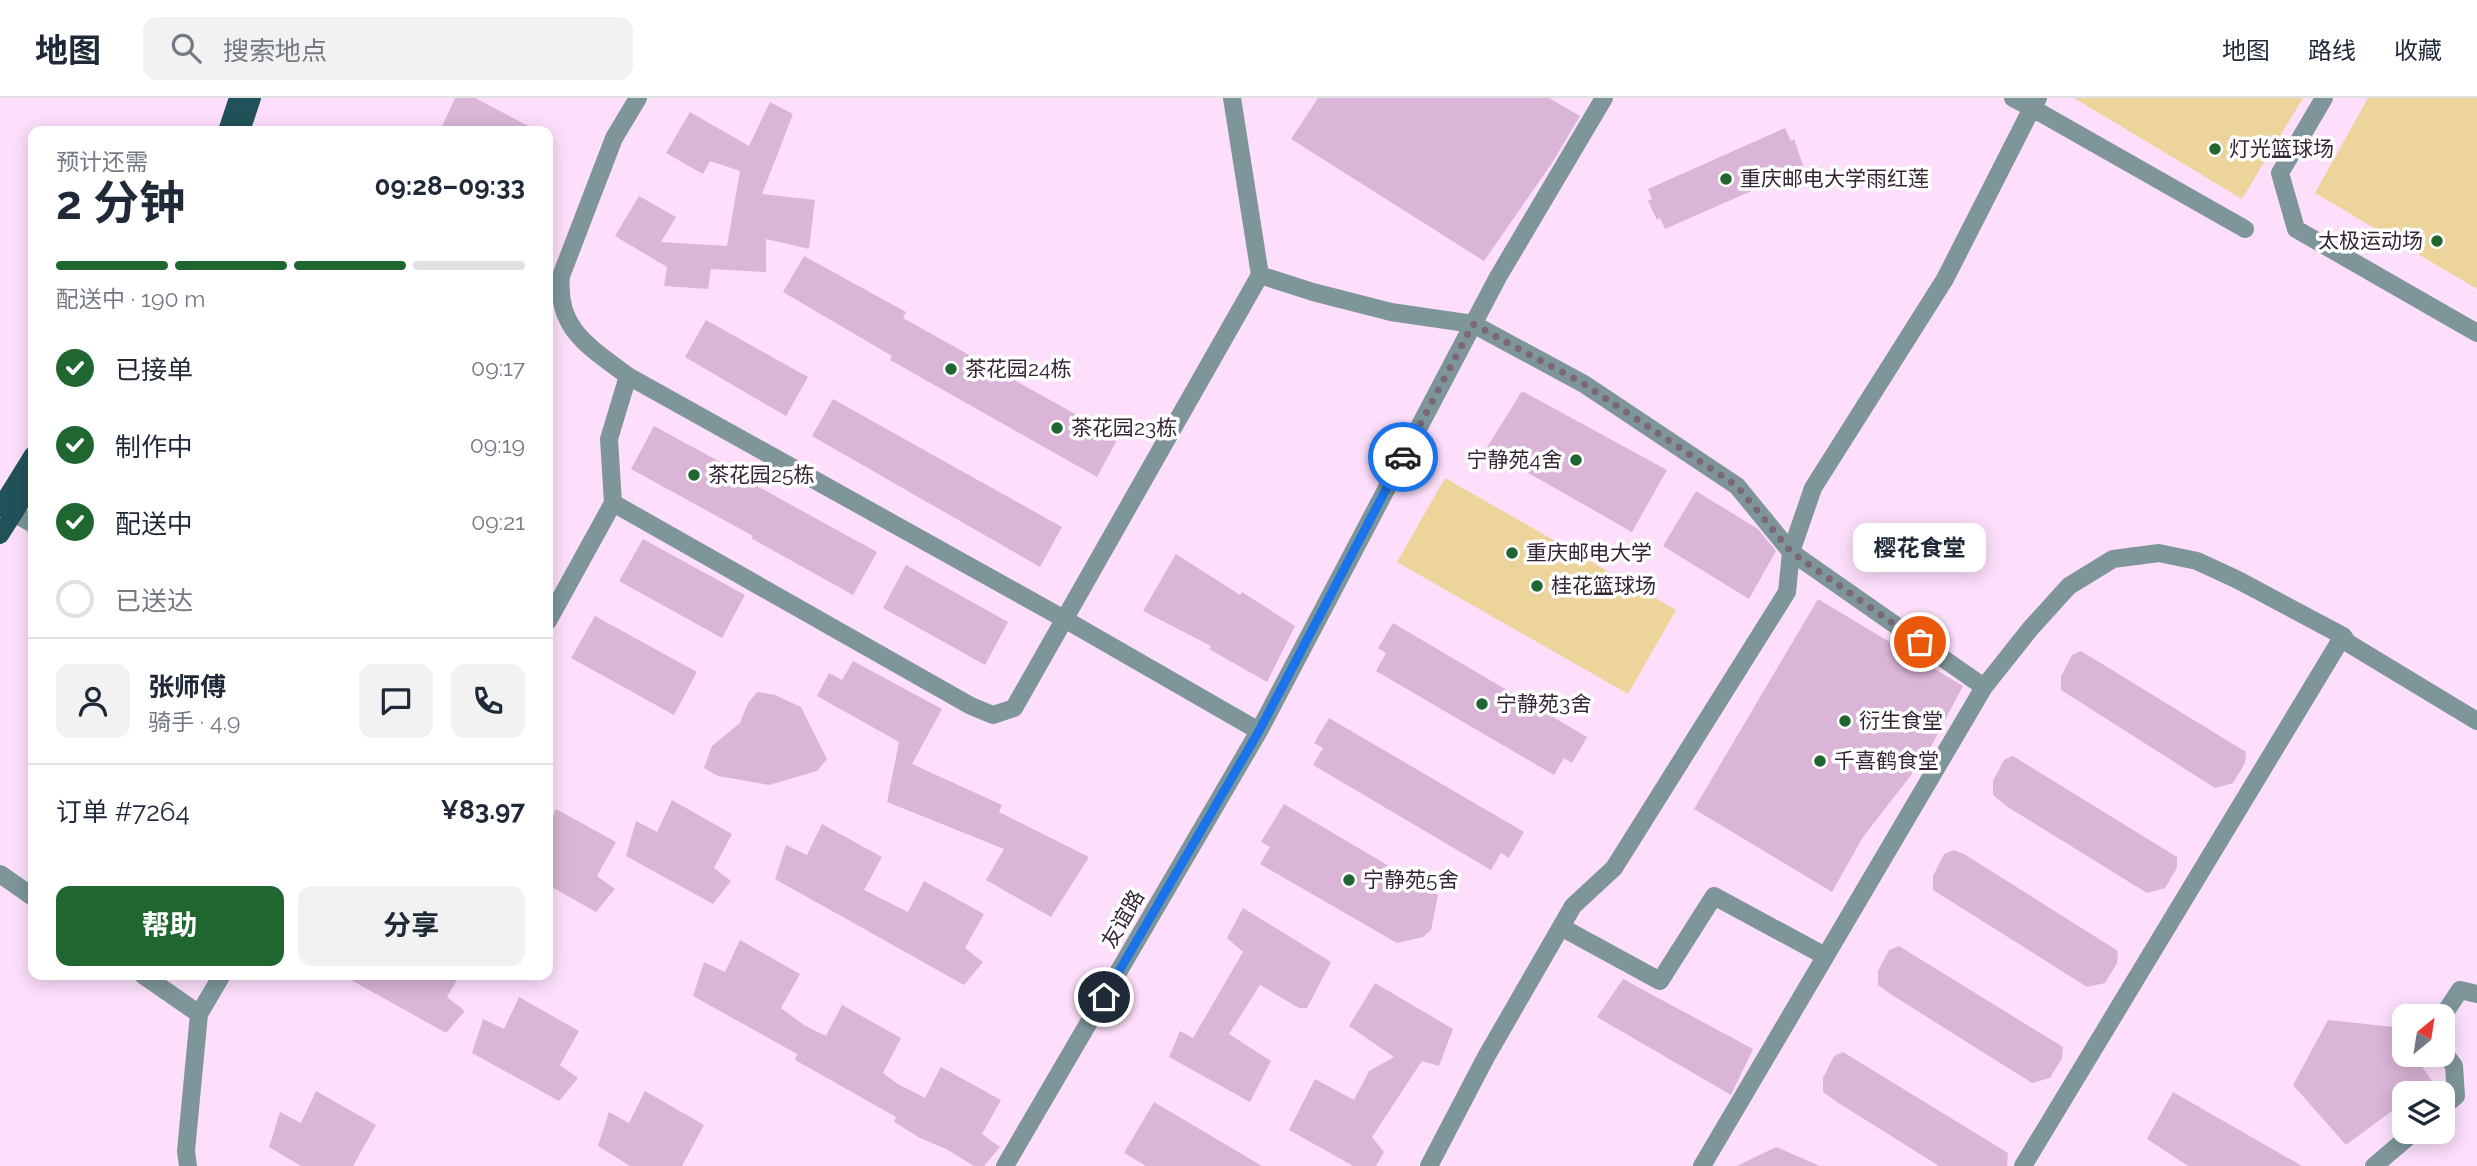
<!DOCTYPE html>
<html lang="zh">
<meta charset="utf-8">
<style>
body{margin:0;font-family:Raleway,"Noto Sans SC",sans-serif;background:#f2f2f3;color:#1f2937;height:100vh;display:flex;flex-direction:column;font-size:26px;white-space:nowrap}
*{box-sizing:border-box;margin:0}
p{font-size:23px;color:#747a83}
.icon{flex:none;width:38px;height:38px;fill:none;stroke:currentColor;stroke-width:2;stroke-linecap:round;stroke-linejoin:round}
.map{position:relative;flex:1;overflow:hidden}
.details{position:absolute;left:28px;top:28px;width:525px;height:854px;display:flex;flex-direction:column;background:#fff;border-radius:14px;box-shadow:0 4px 18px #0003}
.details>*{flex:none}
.needle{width:46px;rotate:30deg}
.tools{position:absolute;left:2392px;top:906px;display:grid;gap:14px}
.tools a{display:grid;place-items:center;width:63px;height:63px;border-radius:14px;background:#fff;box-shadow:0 4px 18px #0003;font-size:35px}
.pin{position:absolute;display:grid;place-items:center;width:60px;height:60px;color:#fff;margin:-30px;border:4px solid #fff;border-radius:50%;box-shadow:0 2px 7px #0007}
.courier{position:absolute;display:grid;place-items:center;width:70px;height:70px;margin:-35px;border:5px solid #1a73e8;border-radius:50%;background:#fff;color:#222;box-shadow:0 2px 9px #0007}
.bubble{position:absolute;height:49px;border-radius:14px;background:#fff;box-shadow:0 4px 18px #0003;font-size:23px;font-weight:700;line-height:49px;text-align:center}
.head em{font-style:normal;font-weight:700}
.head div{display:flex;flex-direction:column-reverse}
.head{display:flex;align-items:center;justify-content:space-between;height:119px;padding:0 28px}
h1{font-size:46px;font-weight:700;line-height:52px}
.bar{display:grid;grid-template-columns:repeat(4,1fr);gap:10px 7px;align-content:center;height:84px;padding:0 28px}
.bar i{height:9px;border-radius:5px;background:#e0e1e3}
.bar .active{background:#206631}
.bar p{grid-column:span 4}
.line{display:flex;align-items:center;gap:18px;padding:0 28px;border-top:2px solid #e0e1e3}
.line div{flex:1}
.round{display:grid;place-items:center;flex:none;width:74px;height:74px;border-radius:14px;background:#f2f2f3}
ol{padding:0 28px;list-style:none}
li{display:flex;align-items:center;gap:21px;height:77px}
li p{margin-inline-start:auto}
li .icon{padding:7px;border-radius:50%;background:#206631;color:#fff;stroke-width:4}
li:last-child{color:#747a83}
li i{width:38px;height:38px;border:4px solid #e0e1e3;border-radius:50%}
.button{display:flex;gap:14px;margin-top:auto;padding:14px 28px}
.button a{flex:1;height:80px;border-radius:14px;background:#206631;color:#fff;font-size:28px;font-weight:700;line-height:80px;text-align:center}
.button a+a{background:#f2f2f3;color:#1f2937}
header{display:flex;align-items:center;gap:42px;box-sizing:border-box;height:98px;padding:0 35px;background:#fff;border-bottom:2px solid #e0e1e3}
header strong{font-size:33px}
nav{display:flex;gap:38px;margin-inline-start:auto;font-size:24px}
.search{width:490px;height:63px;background:#f2f2f3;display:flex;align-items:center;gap:18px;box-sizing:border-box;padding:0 24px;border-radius:14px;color:#747a83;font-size:26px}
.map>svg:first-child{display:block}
.green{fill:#ecd49b}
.building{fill:#dab5d7}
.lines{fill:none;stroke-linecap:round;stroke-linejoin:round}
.minor{stroke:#7e969a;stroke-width:18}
.major{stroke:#225259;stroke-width:18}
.done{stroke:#7a677a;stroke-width:7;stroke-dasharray:0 12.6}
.route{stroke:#1a73e8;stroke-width:9}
.poi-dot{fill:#206631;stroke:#fff;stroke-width:2.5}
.labels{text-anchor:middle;stroke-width:7;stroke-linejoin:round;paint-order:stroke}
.poi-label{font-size:21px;fill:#342634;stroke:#fff;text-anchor:start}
.street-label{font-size:21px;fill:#342634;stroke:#fff}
</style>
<header>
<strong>地图</strong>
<div class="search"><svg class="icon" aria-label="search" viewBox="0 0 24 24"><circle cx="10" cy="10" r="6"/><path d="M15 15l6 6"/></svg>搜索地点</div>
<nav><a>地图</a><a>路线</a><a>收藏</a></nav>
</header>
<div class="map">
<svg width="2477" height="1068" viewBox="0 0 2477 1068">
<rect width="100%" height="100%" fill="#fddffb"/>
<path class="green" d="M2074 0H2303L2242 101Z
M2368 0H2477V191L2315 95Z
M1445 380 1676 512 1628 596 1397 464Z"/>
<path class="building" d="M455 0H475L538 33H440Z
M1318 0H1549L1580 18 1552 65 1484 163 1291 41Z
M770 4 793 16 762 96 815 102 809 151 766 141V174L711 171 708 191 664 188 667 169 615 138 639 98 676 119 661 144 727 148 740 73 710 63 703 76 666 55 690 14 749 48Z
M1785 30 1791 43 1794 41 1804 70 1665 131 1660 120 1657 122 1648 103 1652 101 1648 91Z
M804 158 906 214 903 220 1118 340 1097 379 890 262 892 258 783 194Z
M706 222 808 279 786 318 685 259Z
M1522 293 1667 372 1632 434 1486 351Z
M833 301 1062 429 1040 469 812 338Z
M654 328 757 384 755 387 877 454 853 497 751 440 753 438 631 371Z
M1696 393 1758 431 1776 453 1749 501 1663 448Z
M643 441 745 497 722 540 619 483Z
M1176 456 1240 497 1242 494 1295 528 1267 584 1209 551 1211 548 1143 513Z
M906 467 1008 524 985 567 883 510Z
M1818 501 1963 588 1926 658 1863 739 1832 794 1694 711Z
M595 518 697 574 674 617 571 560Z
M1393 525 1587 639 1572 665 1564 660 1554 677 1376 573 1386 555 1378 550Z
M2081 553 2246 654 2245 665 2233 685 2215 690 2061 592V578L2072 557Z
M853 563 942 611 912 666 1002 707 999 714 1089 759 1051 819 986 782 1004 751 887 704 899 644 817 598 829 575 842 582Z
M757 594 775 597 801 609 827 661 817 673 769 687 718 678 704 670 712 648 740 625 748 605Z
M1329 620 1524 734 1509 760 1501 755 1491 772 1313 667 1323 650 1314 645Z
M2013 658 2177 759V770L2165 790 2147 795 2006 708 1993 697V683L2004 662Z
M672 702 732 736 714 770 731 783 713 806 626 758 636 723 657 734Z
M1284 706 1438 797 1431 832 1423 839 1397 845 1260 766 1270 749 1261 744Z
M556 711 616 744 597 778 615 791 596 814 548 787V728Z
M822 726 882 759 864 792 908 814 924 783 984 816 965 850 983 864 964 887 775 781 786 747 807 757Z
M1954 752 1964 756 2118 853 2117 865 2105 885 2087 889 1933 792V778L1944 756Z
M1243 810 1331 864 1307 910H1299L1260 887 1229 936 1271 963 1250 1004 1169 959 1180 933 1193 940 1243 854 1227 840Z
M740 842 800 876 781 910 804 927 826 938 842 907 901 940 883 975 898 986 925 1000 941 969 1001 1002 982 1036 1000 1049 984 1068H974L946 1051 920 1040 894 1024 896 1019 795 962 797 956 693 898 704 864 725 874Z
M1899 848 2063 949 2062 960 2050 980 2032 985 1892 897 1878 887V873L1889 852Z
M342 877H460L447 899 465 913 446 935Z
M1623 881 1753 951 1731 997 1597 919Z
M1375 885 1453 931 1439 968 1422 963 1372 1039 1384 1054 1376 1068H1353L1289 1032 1315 981 1354 1002 1369 973 1394 959 1349 928Z
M519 899 579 933 560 967 578 980 559 1003 472 955 483 921 504 931Z
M2328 922 2394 929 2404 944V957H2414L2441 996H2404V1004L2346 1047 2293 987Z
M1843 954 2008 1055 2007 1068H1939L1837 1004 1823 994V980L1834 958Z
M316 993 376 1027 353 1068H301L269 1049 280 1014 301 1025Z
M645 993 704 1027 682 1068H630L598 1048 609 1014 629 1025Z
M2173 994 2302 1068H2188L2147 1041Z
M1154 1004 1262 1068H1146L1124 1055Z
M1776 1049 1820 1068H1737Z"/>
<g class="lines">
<path class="minor" d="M638 0 614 40 561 178C556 232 590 249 628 278L1066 522 1259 633 1498 179 1604 0
M1232 0 1260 177
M2013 0 2032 10 2038 0
M2324 0 2280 75 2296 131 2477 235
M613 405 971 608 993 617 1014 610 1260 177 1313 194 1391 214 1473 226 1584 286 1737 388 1791 454 1787 494 1614 770 1573 808 1486 959 1429 1068
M3 409 33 426
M548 523 613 405 609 341 628 278
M1984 589 2030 531 2069 488 2113 461 2159 455 2197 463 2238 482 2343 538
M0 776 33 799
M1561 829 1660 883 1714 798 1825 858
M143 877 199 916
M2442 919 2460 892 2477 896
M2443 953 2454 968 2456 998 2443 1009
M188 1068 186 1053 199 916 222 877
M1005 1068 1259 633
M1702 1068 1984 589 1791 454 1813 390 1945 181 2032 10 2245 131
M2023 1068 2343 538 2348 545 2477 623
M2374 1068 2414 1034"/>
<path class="major" d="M227 33 238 0
M241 33 252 0
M0 410 33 357
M0 437 33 385"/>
</g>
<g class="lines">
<path class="done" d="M1403 359 1473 226 1584 286 1737 388 1791 454 1920 544"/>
<path class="route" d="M1104 899 1259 633 1403 359"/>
</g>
<g class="poi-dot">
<circle cx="2215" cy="51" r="7"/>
<circle cx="1726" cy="81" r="7"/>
<circle cx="2437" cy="143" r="7"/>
<circle cx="951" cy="271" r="7"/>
<circle cx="1057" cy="330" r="7"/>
<circle cx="1576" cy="362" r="7"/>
<circle cx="694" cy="377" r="7"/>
<circle cx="1512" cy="455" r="7"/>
<circle cx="1537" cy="488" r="7"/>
<circle cx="1482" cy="606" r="7"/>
<circle cx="1845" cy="623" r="7"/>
<circle cx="1820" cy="663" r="7"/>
<circle cx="1349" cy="782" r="7"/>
</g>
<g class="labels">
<g class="poi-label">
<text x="2229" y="58">灯光篮球场</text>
<text x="1740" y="88">重庆邮电大学雨红莲</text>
<text x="2423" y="150" text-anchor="end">太极运动场</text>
<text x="965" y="278">茶花园24栋</text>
<text x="1071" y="337">茶花园23栋</text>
<text x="1562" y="369" text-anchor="end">宁静苑4舍</text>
<text x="708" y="384">茶花园25栋</text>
<text x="1526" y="462">重庆邮电大学</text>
<text x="1551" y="495">桂花篮球场</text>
<text x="1496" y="613">宁静苑3舍</text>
<text x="1859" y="630">衍生食堂</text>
<text x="1834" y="670">千喜鹤食堂</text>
<text x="1363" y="789">宁静苑5舍</text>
</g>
<g class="street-label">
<text transform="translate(1123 821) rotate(-60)" y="7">友谊路</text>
</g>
</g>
</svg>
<div class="tools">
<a><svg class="needle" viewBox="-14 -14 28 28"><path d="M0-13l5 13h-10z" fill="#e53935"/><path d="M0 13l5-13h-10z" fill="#747a83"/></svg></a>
<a><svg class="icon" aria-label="layers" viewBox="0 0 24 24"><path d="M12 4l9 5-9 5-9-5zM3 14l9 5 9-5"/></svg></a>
</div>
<div class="pin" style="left:1920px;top:544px;background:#ea580c"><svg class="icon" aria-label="bag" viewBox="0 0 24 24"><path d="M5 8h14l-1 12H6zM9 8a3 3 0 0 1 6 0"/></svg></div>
<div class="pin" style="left:1104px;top:899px;background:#1f2937"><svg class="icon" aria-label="home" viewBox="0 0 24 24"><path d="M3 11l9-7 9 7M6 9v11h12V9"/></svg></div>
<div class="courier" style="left:1403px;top:359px"><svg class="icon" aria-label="car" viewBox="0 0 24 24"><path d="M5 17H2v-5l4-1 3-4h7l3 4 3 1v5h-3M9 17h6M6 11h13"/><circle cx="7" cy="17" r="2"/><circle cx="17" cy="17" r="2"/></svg></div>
<div class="bubble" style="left:1853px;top:425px;width:133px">樱花食堂</div>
<section class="details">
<div class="head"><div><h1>2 分钟</h1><p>预计还需</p></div><em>09:28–09:33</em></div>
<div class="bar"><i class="active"></i><i class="active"></i><i class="active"></i><i></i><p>配送中 · 190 m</p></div>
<ol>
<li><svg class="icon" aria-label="check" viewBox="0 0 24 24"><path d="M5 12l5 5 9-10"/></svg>已接单<p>09:17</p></li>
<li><svg class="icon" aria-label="check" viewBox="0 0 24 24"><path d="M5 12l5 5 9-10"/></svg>制作中<p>09:19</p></li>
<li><svg class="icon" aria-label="check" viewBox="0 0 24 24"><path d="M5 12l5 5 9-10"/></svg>配送中<p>09:21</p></li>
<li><i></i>已送达</li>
</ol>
<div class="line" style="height:126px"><a class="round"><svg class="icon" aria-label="person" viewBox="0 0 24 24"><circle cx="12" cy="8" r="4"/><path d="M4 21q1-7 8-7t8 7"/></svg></a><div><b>张师傅</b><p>骑手 · 4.9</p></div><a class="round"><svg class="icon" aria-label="chat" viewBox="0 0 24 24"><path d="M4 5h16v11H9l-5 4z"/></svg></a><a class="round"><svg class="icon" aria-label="phone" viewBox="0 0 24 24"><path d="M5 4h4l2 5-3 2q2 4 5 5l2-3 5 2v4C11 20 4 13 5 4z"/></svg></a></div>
<div class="line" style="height:91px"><div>订单 #7264</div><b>¥83.97</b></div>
<div class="button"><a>帮助</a><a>分享</a></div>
</section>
</div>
